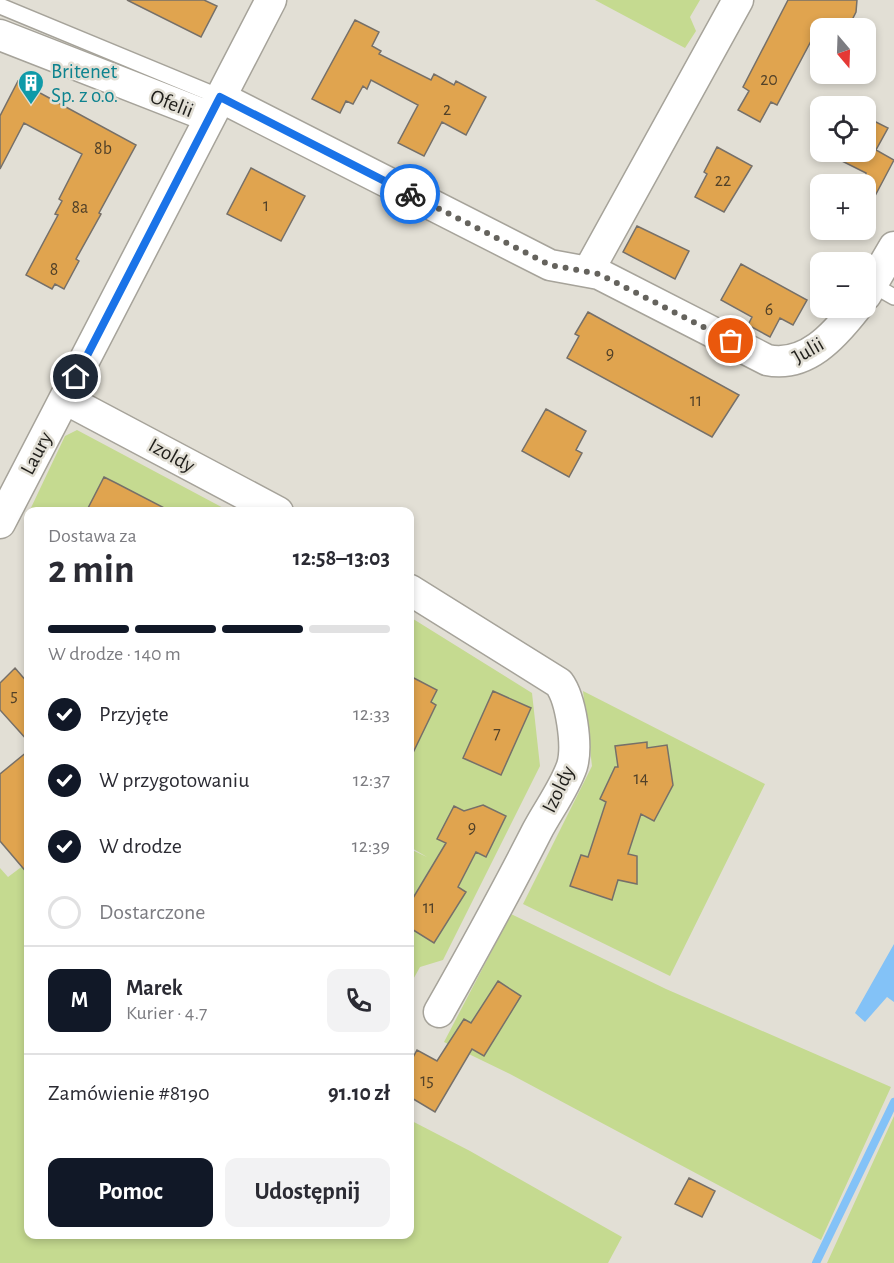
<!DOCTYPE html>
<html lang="pl">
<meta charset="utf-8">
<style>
body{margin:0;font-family:"Alegreya Sans",sans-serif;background:#f2f2f3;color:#2b2b33;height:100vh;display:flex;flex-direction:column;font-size:22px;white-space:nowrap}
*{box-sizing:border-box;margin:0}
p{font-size:20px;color:#7c7c81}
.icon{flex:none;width:33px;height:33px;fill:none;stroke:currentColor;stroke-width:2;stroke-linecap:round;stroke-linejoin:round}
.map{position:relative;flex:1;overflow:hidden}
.sheet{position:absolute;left:24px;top:507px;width:390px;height:732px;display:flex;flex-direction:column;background:#fff;border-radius:12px;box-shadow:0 3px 9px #0003}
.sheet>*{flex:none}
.needle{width:39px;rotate:161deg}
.fabs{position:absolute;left:810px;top:18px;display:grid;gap:12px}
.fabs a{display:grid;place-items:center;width:66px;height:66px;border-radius:12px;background:#fff;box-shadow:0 3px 9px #0003;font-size:30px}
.pin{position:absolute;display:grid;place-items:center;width:51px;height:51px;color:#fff;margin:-26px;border:3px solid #fff;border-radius:50%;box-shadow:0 2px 6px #0007}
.courier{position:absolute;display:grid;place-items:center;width:60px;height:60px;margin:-30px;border:4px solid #1a73e8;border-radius:50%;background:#fff;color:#222;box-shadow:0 2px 8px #0007}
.overview em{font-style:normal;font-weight:600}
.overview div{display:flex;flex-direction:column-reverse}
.overview{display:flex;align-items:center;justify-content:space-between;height:102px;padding:0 24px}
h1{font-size:39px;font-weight:600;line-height:45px}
.bar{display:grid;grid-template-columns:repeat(4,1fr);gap:9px 6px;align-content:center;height:72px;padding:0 24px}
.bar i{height:8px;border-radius:4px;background:#e1e1e2}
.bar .on{background:#111827}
.bar p{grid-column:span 4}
.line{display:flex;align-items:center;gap:15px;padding:0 24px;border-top:2px solid #e1e1e2}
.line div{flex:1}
.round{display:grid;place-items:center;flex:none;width:63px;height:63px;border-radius:12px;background:#f2f2f3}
ol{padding:0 24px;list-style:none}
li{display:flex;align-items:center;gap:18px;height:66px}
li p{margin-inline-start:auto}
li .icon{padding:6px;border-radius:50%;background:#111827;color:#fff;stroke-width:4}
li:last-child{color:#7c7c81}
li i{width:33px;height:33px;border:3px solid #e1e1e2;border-radius:50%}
.primary-button{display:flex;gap:12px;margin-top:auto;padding:12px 24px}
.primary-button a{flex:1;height:69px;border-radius:12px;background:#111827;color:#fff;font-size:24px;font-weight:600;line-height:69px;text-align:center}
.primary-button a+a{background:#f2f2f3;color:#2b2b33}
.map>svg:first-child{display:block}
.green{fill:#c5da90}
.water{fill:#83c2f7}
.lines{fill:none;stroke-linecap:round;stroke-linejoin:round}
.stream{stroke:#83c2f7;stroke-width:8}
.building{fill:#e0a44f;stroke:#767069;stroke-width:1.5}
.service-casing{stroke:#a6a39a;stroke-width:18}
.minor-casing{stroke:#a6a39a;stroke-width:33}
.service{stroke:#fff;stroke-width:15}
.minor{stroke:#fff;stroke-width:30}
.done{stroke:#65635d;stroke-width:6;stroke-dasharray:0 10.8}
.route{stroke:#1a73e8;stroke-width:8}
.labels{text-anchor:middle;stroke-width:5;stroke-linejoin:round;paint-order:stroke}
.number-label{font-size:18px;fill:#514129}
.culture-label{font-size:21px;fill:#0d838f;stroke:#e2dfd5;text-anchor:start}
.street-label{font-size:21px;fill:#21201c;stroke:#e2dfd5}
</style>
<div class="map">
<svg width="894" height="1263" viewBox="0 0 894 1263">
<rect width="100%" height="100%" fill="#e2dfd5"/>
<path class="green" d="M595 0H700L690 17 696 31 685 48Z
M77 430 229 511 29 512 65 436Z
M410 617 532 693 540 766 443 960 420 967 410 985V849L427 857 410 847Z
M583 691 765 784 670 976 523 904 592 766Z
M28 862V1234H410V1120L470 1151 622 1237 608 1263H0V868L8 877Z
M511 914 666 989 891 1087 821 1240 510 1074 444 1042Z
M894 1116V1263H827Z"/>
<path class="water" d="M894 944V1002L887 997 865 1022 855 1013Z"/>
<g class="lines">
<path class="stream" d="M816 1263 894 1102"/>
</g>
<path class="building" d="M127 0H204L217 6 201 37Z
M788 0H857L856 12 848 28H818L777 105 771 102 760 122 738 110 749 91 743 87Z
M355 20 379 32 372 46 381 51 379 54 431 80 434 74 454 85 456 81 486 97 466 135 442 122 424 156 398 143 418 105 371 80 367 89 363 86 353 104 346 101 340 113 312 99Z
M18 81 136 145 99 213 101 214 76 259 79 261 64 289 55 284 52 289 26 275 58 215 55 214 62 201 59 199 82 154 24 123 0 169V116Z
M866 117 888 128 876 150 894 160 866 213V173L824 152H866Z
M717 147 752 166 724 212 695 197 707 174 704 172Z
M251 168 305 196 281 241 227 214Z
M637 226 689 251 675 279 623 252Z
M741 264 807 300 793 325 780 318 770 337 748 325 752 317 721 300Z
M588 312 739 395 712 437 567 358 579 336 575 334Z
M546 409 586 431 576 450 582 453 569 477 522 451Z
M104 477 116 483 172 512H86Z
M15 668 28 683V741L0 710V683Z
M410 676 437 690 431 702 436 705 410 759Z
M493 691 531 708 501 775 463 758Z
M647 742V748L667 745 673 785 654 821 641 814 628 854 637 856V884L618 880 612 900 570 886 581 855 588 857 606 802 600 799 615 767H618L615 746Z
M28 751V874L0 841V774Z
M483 805 506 816 486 857 476 852 458 887 466 892 434 943 410 928V903L446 843 437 839 454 806 464 811Z
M498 981 521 996 484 1056 472 1049 435 1112 410 1097V1063L417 1050 437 1061 464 1019 471 1023Z
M689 1178 715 1191 702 1217 675 1204Z"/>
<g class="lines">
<defs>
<path id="service" d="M0 6 220 97
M873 285 894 297"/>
<path id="minor" d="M0 35 210 117
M220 97 550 265 599 274 767 360C806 368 834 336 856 308
M589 270 738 0
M866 295 894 247
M65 399 278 512
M0 523 271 0
M410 590 559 683C571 699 578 746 572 766 564 789 548 810 537 831 506 892 473 952 439 1012"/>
</defs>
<use href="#service" class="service-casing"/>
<use href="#minor" class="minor-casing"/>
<use href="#service" class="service"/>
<use href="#minor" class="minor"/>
</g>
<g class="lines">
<path class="done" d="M410 194 550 265 599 274 731 341"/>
<path class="route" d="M76 377 220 97 410 194"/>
</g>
<defs>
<symbol id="building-pin" viewBox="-11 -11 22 30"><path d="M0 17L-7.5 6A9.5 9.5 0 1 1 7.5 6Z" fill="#0f9aa8" stroke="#e2dfd5"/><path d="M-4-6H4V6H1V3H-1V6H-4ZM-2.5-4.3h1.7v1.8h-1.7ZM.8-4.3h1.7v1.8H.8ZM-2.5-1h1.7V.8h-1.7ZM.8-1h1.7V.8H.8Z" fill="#fff"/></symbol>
</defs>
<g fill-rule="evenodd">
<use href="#building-pin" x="16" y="68" width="30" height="40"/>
</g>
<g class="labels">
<g class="number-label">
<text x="769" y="85">20</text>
<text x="447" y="115">2</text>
<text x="103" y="154">8b</text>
<text x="723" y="186">22</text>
<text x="266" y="211">1</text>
<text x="80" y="213">8a</text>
<text x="54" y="275">8</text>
<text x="769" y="315">6</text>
<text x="610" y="359">9</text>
<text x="696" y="406">11</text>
<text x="14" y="701">5</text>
<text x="497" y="739">7</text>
<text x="641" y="784">14</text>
<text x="472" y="833">9</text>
<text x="429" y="913">11</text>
<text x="427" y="1086">15</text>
</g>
<g class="culture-label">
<text x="51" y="78">Britenet<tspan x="51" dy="24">Sp. z o.o.</tspan></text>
</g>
<g class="street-label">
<text transform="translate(172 103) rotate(21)" y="7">Ofelii</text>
<text transform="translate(808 350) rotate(-30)" y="7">Julii</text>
<text transform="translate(36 453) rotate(-62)" y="7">Laury</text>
<text transform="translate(172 455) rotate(29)" y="7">Izoldy</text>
<text transform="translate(558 789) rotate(-64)" y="7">Izoldy</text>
</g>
</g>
</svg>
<div class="fabs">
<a><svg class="needle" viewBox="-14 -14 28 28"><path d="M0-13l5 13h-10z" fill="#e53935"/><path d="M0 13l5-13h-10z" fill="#7c7c81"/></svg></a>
<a><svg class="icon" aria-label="locate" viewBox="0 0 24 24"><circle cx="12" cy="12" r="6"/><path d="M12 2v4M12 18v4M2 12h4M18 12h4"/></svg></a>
<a>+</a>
<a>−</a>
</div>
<div class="pin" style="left:731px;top:341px;background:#ea580c"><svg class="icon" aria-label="bag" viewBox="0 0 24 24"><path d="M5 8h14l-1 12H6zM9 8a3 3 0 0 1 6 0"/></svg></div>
<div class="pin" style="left:76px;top:377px;background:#1f2937"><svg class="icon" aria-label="home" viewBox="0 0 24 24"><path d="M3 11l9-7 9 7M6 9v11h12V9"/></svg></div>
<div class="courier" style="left:410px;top:194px"><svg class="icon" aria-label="bike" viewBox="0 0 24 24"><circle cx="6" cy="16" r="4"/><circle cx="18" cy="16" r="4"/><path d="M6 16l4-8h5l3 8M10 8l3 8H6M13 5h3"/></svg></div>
<section class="sheet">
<div class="overview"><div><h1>2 min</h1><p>Dostawa za</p></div><em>12:58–13:03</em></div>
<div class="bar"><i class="on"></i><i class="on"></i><i class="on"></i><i></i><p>W drodze · 140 m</p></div>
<ol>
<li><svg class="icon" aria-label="check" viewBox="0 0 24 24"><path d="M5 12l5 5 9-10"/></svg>Przyjęte<p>12:33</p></li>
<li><svg class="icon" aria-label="check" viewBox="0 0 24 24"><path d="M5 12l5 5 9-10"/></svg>W przygotowaniu<p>12:37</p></li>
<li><svg class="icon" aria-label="check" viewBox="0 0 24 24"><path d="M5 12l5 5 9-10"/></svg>W drodze<p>12:39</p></li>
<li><i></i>Dostarczone</li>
</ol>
<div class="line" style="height:108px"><b class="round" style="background:#111827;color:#fff">M</b><div><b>Marek</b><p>Kurier · 4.7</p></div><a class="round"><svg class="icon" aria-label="phone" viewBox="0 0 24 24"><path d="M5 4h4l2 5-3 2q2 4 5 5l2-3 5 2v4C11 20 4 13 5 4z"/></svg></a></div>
<div class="line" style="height:78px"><div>Zamówienie #8190</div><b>91.10 zł</b></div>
<div class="primary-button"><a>Pomoc</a><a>Udostępnij</a></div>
</section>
</div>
